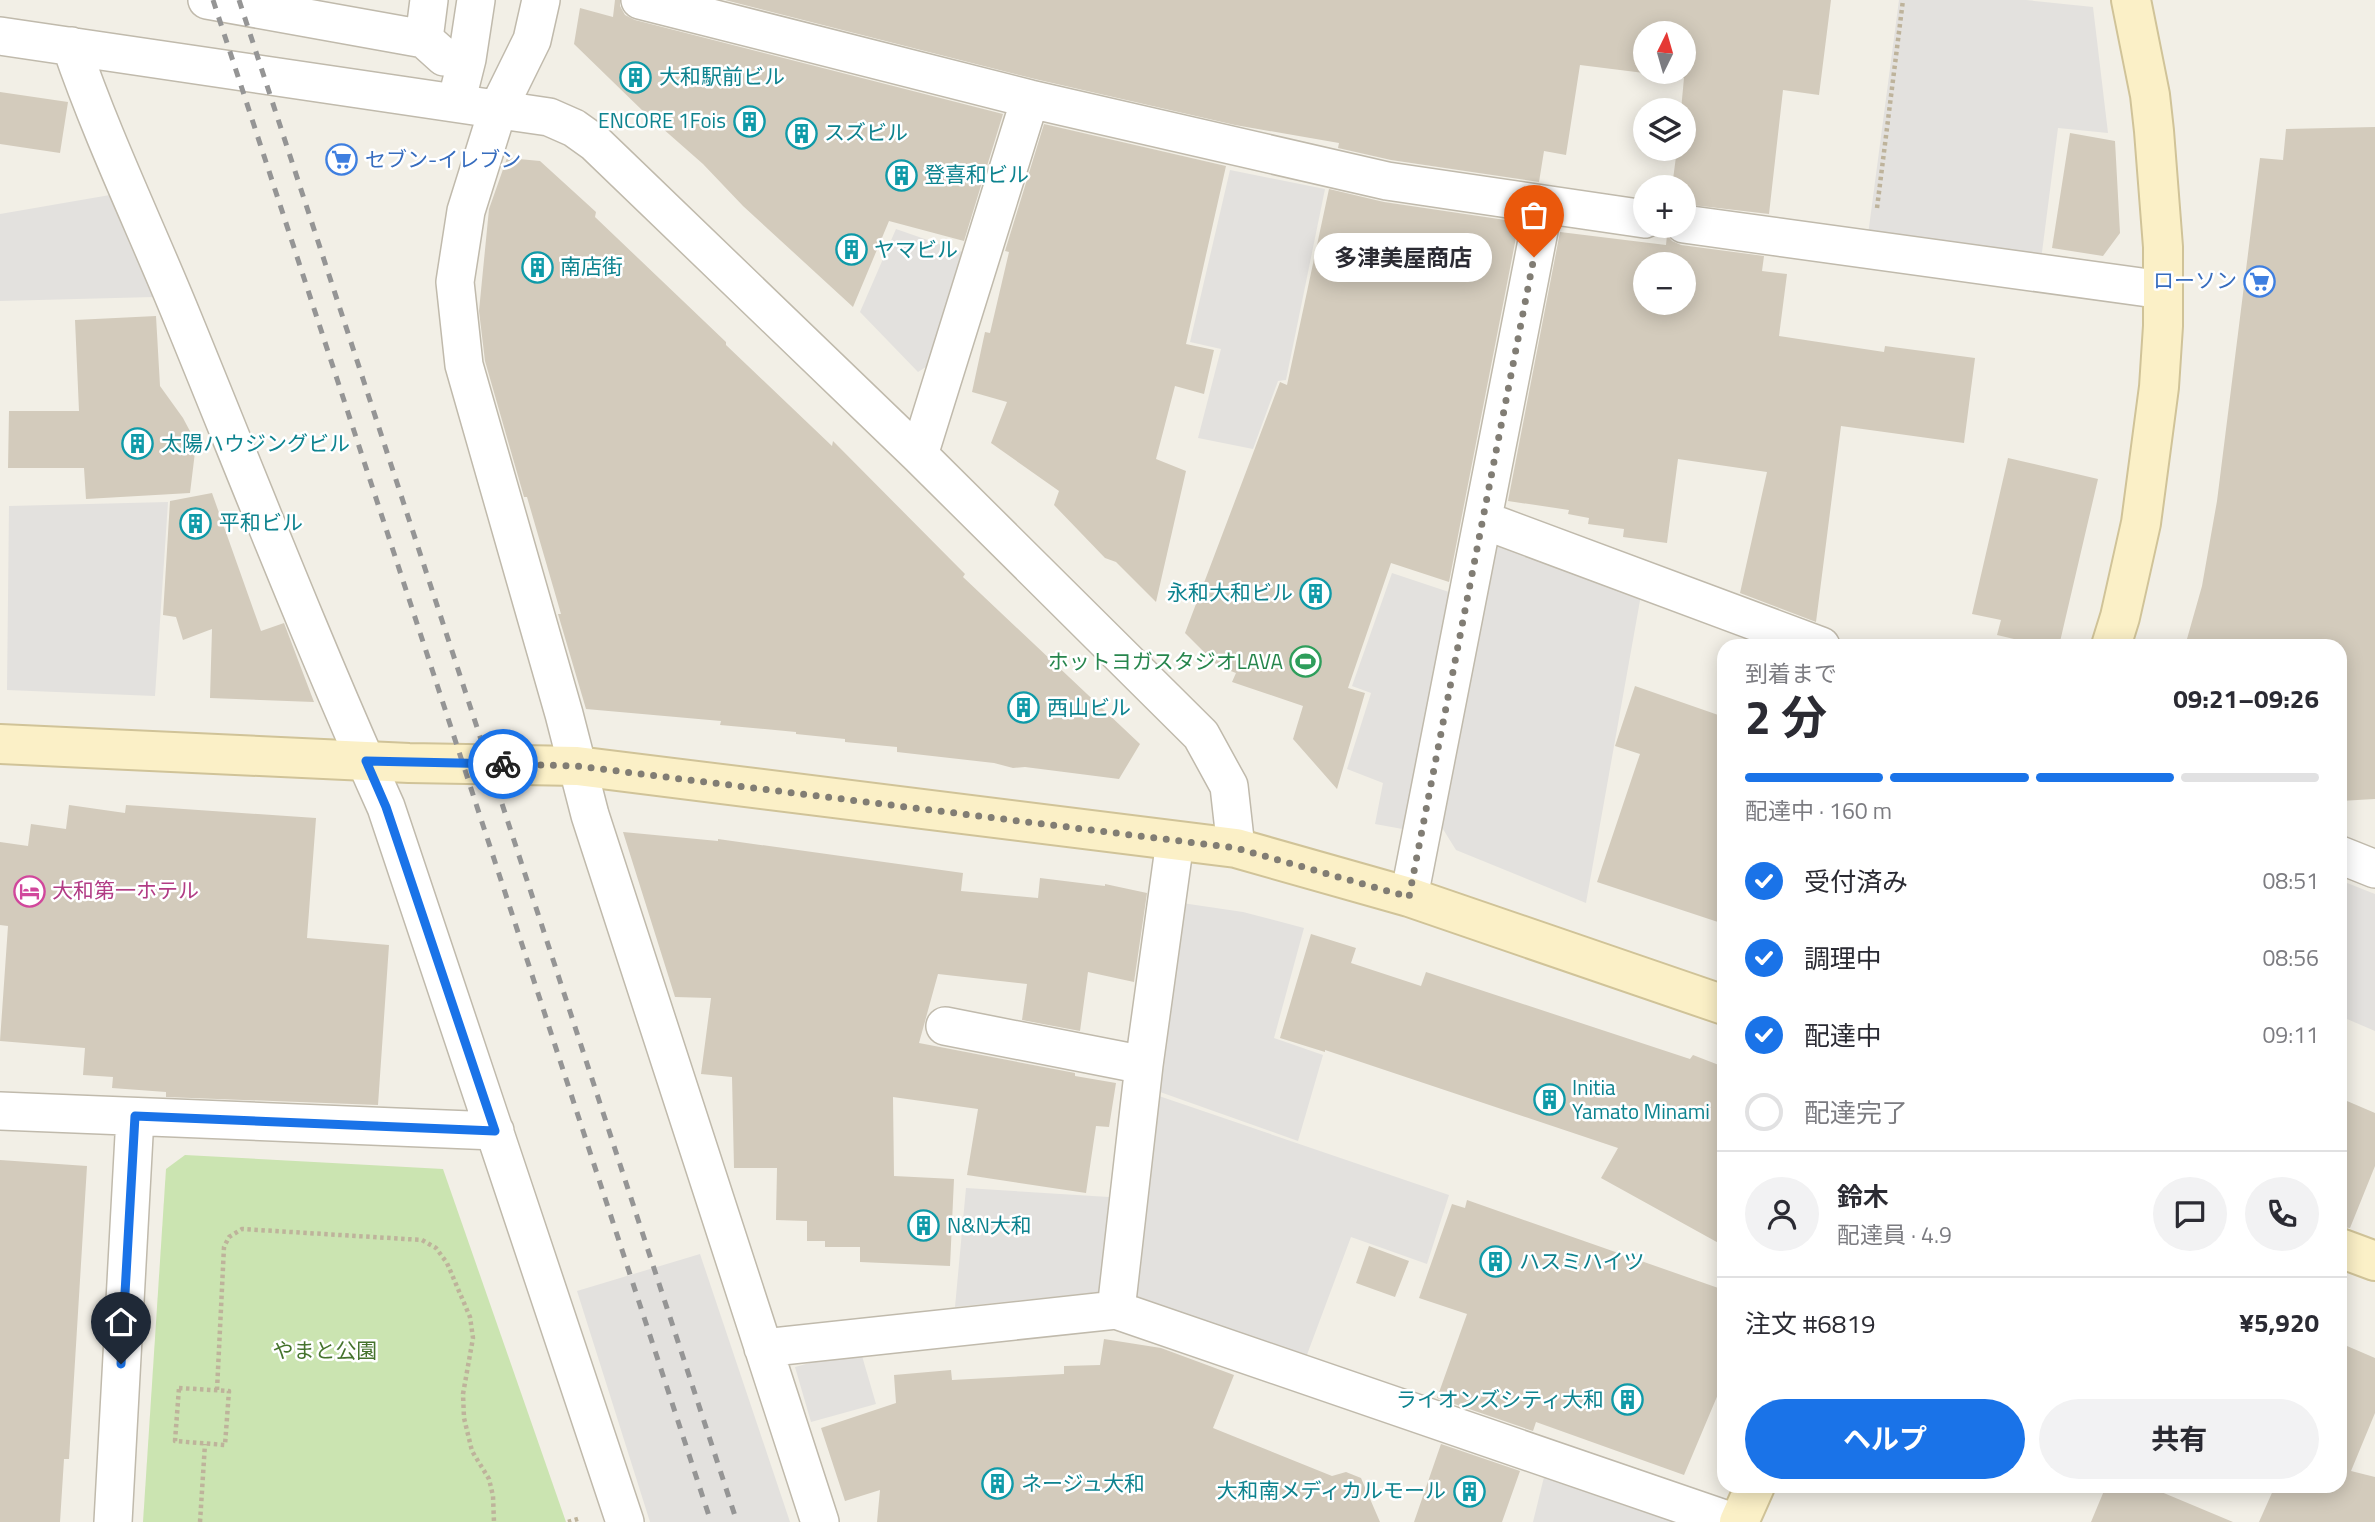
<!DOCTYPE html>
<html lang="ja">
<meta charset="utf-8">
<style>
body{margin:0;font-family:"Titillium Web","Noto Sans JP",sans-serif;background:#f2f2f3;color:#2b2b33;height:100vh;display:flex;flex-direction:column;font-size:26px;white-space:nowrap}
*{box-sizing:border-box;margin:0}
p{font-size:23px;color:#7c7c81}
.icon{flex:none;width:38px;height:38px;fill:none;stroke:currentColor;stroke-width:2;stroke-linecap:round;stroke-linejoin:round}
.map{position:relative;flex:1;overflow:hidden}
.sheet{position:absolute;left:1717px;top:639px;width:630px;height:854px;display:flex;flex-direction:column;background:#fff;border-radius:21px;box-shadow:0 4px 18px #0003}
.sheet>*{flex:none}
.needle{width:46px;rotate:5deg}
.tools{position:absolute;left:1633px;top:21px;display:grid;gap:14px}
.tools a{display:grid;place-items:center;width:63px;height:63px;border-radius:50%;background:#fff;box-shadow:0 4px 18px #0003;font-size:35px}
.pin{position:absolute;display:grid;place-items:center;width:60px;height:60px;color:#fff;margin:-72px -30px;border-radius:50% 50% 50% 0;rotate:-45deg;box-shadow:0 0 7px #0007}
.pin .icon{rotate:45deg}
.courier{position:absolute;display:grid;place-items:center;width:70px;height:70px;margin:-35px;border:5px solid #1a73e8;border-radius:50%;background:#fff;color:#222;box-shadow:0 2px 9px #0007}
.bubble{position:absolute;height:49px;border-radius:24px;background:#fff;box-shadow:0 4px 18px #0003;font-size:23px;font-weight:700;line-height:49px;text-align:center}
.headline em{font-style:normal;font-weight:700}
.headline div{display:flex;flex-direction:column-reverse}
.headline{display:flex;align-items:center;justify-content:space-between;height:119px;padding:0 28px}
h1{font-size:46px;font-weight:700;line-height:52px}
.bar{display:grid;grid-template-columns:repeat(4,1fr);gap:10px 7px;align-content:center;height:84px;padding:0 28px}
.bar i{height:9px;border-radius:5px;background:#e1e1e2}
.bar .active{background:#1a73e8}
.bar p{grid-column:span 4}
.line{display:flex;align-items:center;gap:18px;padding:0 28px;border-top:2px solid #e1e1e2}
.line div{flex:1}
.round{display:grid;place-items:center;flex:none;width:74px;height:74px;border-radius:37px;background:#f2f2f3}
ol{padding:0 28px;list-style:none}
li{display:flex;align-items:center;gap:21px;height:77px}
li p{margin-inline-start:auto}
li .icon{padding:7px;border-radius:50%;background:#1a73e8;color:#fff;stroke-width:4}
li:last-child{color:#7c7c81}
li i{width:38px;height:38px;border:4px solid #e1e1e2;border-radius:50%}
.button{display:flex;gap:14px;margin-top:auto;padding:14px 28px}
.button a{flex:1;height:80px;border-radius:42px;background:#1a73e8;color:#fff;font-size:28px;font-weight:700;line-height:80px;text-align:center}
.button a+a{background:#f2f2f3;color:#2b2b33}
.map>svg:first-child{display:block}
.green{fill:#cbe4b1}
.parking{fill:#e3e1de}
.building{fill:#d3cbbc;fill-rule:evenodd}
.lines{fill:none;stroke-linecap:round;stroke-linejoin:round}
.street-casing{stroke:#c0baac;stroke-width:40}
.secondary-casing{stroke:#d0c398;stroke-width:42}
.path{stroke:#beb39b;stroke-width:4.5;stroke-dasharray:3.5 3.5;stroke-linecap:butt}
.street{stroke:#fff;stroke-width:37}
.secondary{stroke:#fbf0c7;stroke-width:38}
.rail{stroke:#959595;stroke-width:5;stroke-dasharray:9 9;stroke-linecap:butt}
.done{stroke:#817d74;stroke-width:7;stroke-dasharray:0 12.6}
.route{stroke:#1a73e8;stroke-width:9}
.labels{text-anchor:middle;stroke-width:5;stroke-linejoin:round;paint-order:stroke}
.culture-label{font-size:21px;fill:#0d838f;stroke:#fff;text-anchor:start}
.shop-label{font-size:21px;fill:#366cbe;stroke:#fff;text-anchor:start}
.leisure-label{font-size:21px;fill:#27864d;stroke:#fff;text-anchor:end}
.hotel-label{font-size:21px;fill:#b23c85;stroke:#fff;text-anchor:start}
.park-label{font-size:21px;fill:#45732d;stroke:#fff}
</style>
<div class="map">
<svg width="2375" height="1522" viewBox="0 0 2375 1522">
<rect width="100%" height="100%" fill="#f2efe6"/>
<path class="green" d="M185 1155 443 1169 566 1522H143L166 1169Z"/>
<path class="parking" d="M1899 0H2026L2093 7 2108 133 2058 128 2041 260 1868 235Z
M1230 170 1325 189 1286 380 1278 381 1253 449 1198 438 1221 349 1190 342Z
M110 195 154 297 0 301V214Z
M896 229 965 253 929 365 918 372 860 312Z
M168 502 155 696 7 690 9 506Z
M1503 543 1641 595 1586 903 1456 850 1438 821 1490 551Z
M1392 573 1458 595 1408 830 1375 824 1383 783 1347 769 1371 693 1352 686Z
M2347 883 2375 894V1031L2340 1016V902Z
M1182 903 1243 912 1304 928 1274 1038 1323 1055 1298 1141 1160 1092Z
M1156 1095 1449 1195 1427 1264 1351 1237 1305 1360 1140 1307 1132 1291Z
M966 1188 1109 1197 1100 1292 955 1307Z
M700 1254 790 1522H650L577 1291Z
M860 1349 876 1404 811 1422 795 1367Z
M1544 1477 1680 1521 1681 1522H1533Z"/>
<path class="building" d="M615 0H620V6L625 15 635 20 1003 114 964 241 889 221 853 307 743 206 703 164 645 113 574 44 580 8 613 17Z
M725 0H1831L1819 95 1783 90 1769 214 1684 204V187H1672L1677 149H1684V110H1681L1684 78 1580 65 1566 155 1544 151 1539 182 1391 160 1338 148 1339 143 1235 125 1035 79ZM1645 33H1684V72H1645Z
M0 92 68 102 60 153 0 144Z
M1044 124 1226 166 1186 344 1214 350 1204 394 1175 386 1156 459 1186 471 1156 602 1116 562 1105 558 1054 505 1059 491 991 443 1007 402 972 392 985 332 990 333 1009 252 1005 251Z
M2375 127V799L2340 801V646H2185L2202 586 2217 501 2260 158 2283 160 2286 129Z
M2070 133 2115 141 2120 233 2103 256 2052 248Z
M507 158 540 161 596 212 595 217 726 342V345L832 446 833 441 965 574 963 577 1140 744 1119 779 1025 767 1013 768 994 763 897 752V747L845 742V739L796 734V732L720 725 721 721 586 709 558 614H561L527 497H524L485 361 479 311 489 209Z
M1329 189 1384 202 1519 222 1449 582 1391 563 1348 688 1365 693 1337 789 1293 739 1303 706 1232 682 1236 673 1218 666 1185 633 1280 382 1287 385Z
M1560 232 1666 245 1667 235 1672 241 1681 245 1764 256 1762 271 1787 274 1779 336 1884 352 1885 346 1975 358 1964 443 1841 426 1816 622 1740 593 1767 472 1678 459 1667 543 1623 537 1624 529 1588 524 1589 518 1568 514 1569 510 1508 501ZM1645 264H1684V303H1645Z
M156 316 160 386 183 418 192 435 195 452 190 493 86 499 84 468H8L9 411H79L75 320Z
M2008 458 2098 479 2059 646H2044L1997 635 2001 620 1972 614Z
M212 493 261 631 284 623 314 702 210 698 212 629 183 640 176 617 163 615 170 501Z
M1635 686 1724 717V924L1597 882 1640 754 1615 746Z
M69 805 125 813 126 805 316 818 307 938 389 945 378 1105 166 1097V1092L112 1088 113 1077 83 1075 85 1048 0 1041 8 926 0 925V842L28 846 31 824 66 829Z
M623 832 718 841V839L963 873 961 891 1038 898 1040 878 1105 886V884L1147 893 1134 982 1088 972 1080 1031 1022 1020 1027 984 938 974 919 1043 1075 1073V1076L1116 1083 1109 1127 1096 1126 1086 1193 967 1175 978 1109 893 1097 894 1176 954 1179 950 1266 860 1262V1247H825V1241H807V1221L776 1220 777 1168H734L732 1077 701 1074 711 998 675 997Z
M1311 934 1356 948 1351 963 1421 986 1426 972 1690 1059 1693 1055 1724 1067V1246L1601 1178 1618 1148 1325 1050V1052L1280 1038Z
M2340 1098 2375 1113V1166L2350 1228 2340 1227Z
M0 1160 87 1166 69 1459H64L60 1522H0Z
M1467 1200 1724 1290V1380L1684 1475 1536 1422 1533 1431 1437 1398 1467 1314 1419 1298 1452 1204 1465 1208Z
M1369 1246 1409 1261 1395 1297 1356 1283Z
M1104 1339 1161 1348 1234 1375 1213 1428 1332 1476 1346 1472 1361 1478 1380 1522H877L880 1490 845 1501 821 1428 896 1403 894 1375 951 1370 952 1380 1064 1374V1366L1100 1365Z
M2340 1343 2375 1358V1413L2351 1471 2375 1477V1522H2259L2275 1486H2340Z
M1441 1444 1520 1471 1502 1522H1414Z
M2106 1486H2147L2233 1522H2091Z"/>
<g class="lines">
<defs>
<path id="street" d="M207 0 424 39 444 57
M541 0 532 40 498 109 466 211 455 282 464 365 564 714 590 815 820 1522
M640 0 1030 99 1387 181 1645 219
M0 36 549 117 574 128 595 143 919 455 1201 735 1229 786 1236 848
M424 39 429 0
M71 46C103 139 146 228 183 319 250 483 314 647 386 807L625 1522
M456 103 467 59 476 0
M1684 224 2163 290
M919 455 1030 99
M1483 520 1821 646
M2340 855 2375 869
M1409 897 1544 205
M945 1026 1144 1065
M0 1111 495 1131
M1116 1310 1144 1065 1175 841
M763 1348 1116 1310 1733 1522
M113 1522 135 1117"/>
<path id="secondary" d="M2111 646 2120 617 2141 523 2159 387 2163 326V247L2154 131 2150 95 2131 0
M0 744 409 763 577 766 1236 848 1409 897 1724 1005
M2340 1248 2375 1261
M1739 1522 1755 1486"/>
</defs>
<use href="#street" class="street-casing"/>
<use href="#secondary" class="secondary-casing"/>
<path class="path" d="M1877 208 1903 0
M179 1388 229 1391 225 1445 175 1441Z
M217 1390 224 1247 229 1237 242 1229 422 1240 436 1248 447 1263 470 1317 473 1338 463 1394 464 1418 472 1451 489 1479 493 1496 494 1522
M200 1522 205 1444
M568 1522 581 1518"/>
<use href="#street" class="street"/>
<use href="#secondary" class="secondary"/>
<path class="rail" d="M213 0 711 1522
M239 0 737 1522"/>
</g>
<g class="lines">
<path class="done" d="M503 764 577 766 1236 848 1409 897 1534 257"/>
<path class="route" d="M121 1364 135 1116 495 1131 386 807 366 761 503 764"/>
</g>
<defs>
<symbol id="building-ring" viewBox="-11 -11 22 22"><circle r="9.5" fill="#fff" stroke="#0f9aa8" stroke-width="1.5"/><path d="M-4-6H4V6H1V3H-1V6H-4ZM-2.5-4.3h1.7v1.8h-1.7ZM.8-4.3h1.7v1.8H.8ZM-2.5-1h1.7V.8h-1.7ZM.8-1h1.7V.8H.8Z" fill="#0f9aa8"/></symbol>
<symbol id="supermarket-ring" viewBox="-11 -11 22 22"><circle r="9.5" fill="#fff" stroke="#3f7fe0" stroke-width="1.5"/><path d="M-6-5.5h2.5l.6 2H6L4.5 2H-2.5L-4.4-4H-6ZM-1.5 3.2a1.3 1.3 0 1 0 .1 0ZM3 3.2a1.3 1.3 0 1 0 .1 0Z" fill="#3f7fe0"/></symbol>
<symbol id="stadium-ring" viewBox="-11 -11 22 22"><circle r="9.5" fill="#fff" stroke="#2e9e5b" stroke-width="1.5"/><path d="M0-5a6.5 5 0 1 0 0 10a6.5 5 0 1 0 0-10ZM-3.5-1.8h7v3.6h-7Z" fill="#2e9e5b"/></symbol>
<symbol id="hotel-ring" viewBox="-11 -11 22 22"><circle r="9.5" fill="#fff" stroke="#d1479c" stroke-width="1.5"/><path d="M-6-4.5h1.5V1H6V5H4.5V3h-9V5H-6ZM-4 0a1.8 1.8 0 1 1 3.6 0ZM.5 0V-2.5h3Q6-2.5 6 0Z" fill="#d1479c"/></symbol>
</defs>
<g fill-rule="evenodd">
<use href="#building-ring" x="618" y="60" width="35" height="35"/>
<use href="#building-ring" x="732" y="104" width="35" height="35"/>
<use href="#building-ring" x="784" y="116" width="35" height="35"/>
<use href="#supermarket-ring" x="324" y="142" width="35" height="35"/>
<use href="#building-ring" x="884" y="158" width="35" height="35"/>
<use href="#building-ring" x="834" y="232" width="35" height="35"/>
<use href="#building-ring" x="520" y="250" width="35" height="35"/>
<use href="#supermarket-ring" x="2242" y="264" width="35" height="35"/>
<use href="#building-ring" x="120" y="426" width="35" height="35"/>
<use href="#building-ring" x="178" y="506" width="35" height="35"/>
<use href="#building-ring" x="1298" y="576" width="35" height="35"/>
<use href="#stadium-ring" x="1288" y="644" width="35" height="35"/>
<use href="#building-ring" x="1006" y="690" width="35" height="35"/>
<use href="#hotel-ring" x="12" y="874" width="35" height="35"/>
<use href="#building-ring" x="1532" y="1082" width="35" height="35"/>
<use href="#building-ring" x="906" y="1208" width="35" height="35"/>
<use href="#building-ring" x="1478" y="1244" width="35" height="35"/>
<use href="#building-ring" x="1610" y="1382" width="35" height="35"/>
<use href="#building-ring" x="980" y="1466" width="35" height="35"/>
<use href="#building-ring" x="1452" y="1474" width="35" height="35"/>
</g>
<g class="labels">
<g class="culture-label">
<text x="659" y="84">大和駅前ビル</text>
<text x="726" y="128" text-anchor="end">ENCORE 1Fois</text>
<text x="824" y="140">スズビル</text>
<text x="924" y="182">登喜和ビル</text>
<text x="874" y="257">ヤマビル</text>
<text x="560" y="274">南店街</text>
<text x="161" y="451">太陽ハウジングビル</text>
<text x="219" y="530">平和ビル</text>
<text x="1293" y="600" text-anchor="end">永和大和ビル</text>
<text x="1047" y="715">西山ビル</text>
<text x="1572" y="1095">Initia<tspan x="1572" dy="24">Yamato Minami</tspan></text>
<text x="947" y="1233">N&amp;N大和</text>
<text x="1519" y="1269">ハスミハイツ</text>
<text x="1604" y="1407" text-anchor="end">ライオンズシティ大和</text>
<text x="1021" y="1491">ネージュ大和</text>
<text x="1446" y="1498" text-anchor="end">大和南メディカルモール</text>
</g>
<g class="shop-label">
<text x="365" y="167">セブン-イレブン</text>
<text x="2237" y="288" text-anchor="end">ローソン</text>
</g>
<g class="leisure-label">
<text x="1283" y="669">ホットヨガスタジオLAVA</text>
</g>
<g class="hotel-label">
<text x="52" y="898">大和第一ホテル</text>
</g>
<g class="park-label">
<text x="325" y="1358">やまと公園</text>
</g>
</g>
</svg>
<div class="tools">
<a><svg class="needle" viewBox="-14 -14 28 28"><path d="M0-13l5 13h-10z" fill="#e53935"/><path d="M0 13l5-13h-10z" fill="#7c7c81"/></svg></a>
<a><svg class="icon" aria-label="layers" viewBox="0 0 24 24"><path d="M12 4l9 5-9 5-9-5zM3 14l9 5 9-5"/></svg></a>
<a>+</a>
<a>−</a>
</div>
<div class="pin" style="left:1534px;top:257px;background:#ea580c"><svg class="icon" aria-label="bag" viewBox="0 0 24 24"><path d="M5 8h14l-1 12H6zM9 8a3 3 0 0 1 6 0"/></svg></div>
<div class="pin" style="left:121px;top:1364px;background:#1f2937"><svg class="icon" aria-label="home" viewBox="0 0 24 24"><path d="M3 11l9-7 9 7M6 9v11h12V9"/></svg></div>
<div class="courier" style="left:503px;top:764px"><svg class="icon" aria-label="bike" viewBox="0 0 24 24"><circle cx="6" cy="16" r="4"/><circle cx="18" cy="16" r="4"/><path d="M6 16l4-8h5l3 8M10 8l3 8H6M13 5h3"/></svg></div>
<div class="bubble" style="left:1314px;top:233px;width:178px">多津美屋商店</div>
<section class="sheet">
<div class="headline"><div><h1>2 分</h1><p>到着まで</p></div><em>09:21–09:26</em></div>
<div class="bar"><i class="active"></i><i class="active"></i><i class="active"></i><i></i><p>配達中 · 160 m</p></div>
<ol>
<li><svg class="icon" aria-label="check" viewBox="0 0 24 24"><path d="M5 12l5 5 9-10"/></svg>受付済み<p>08:51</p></li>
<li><svg class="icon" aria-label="check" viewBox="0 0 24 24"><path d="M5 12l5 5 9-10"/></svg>調理中<p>08:56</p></li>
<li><svg class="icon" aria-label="check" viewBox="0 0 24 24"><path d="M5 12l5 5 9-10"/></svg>配達中<p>09:11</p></li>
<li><i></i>配達完了</li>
</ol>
<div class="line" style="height:126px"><a class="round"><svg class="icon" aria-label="person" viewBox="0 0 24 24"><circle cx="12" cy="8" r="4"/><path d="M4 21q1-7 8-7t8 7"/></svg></a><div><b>鈴木</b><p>配達員 · 4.9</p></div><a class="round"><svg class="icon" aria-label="chat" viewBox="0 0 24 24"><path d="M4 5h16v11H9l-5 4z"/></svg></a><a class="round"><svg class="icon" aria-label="phone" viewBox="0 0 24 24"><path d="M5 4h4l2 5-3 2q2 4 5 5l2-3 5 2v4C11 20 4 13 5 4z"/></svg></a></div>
<div class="line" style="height:91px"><div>注文 #6819</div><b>¥5,920</b></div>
<div class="button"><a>ヘルプ</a><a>共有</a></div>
</section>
</div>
